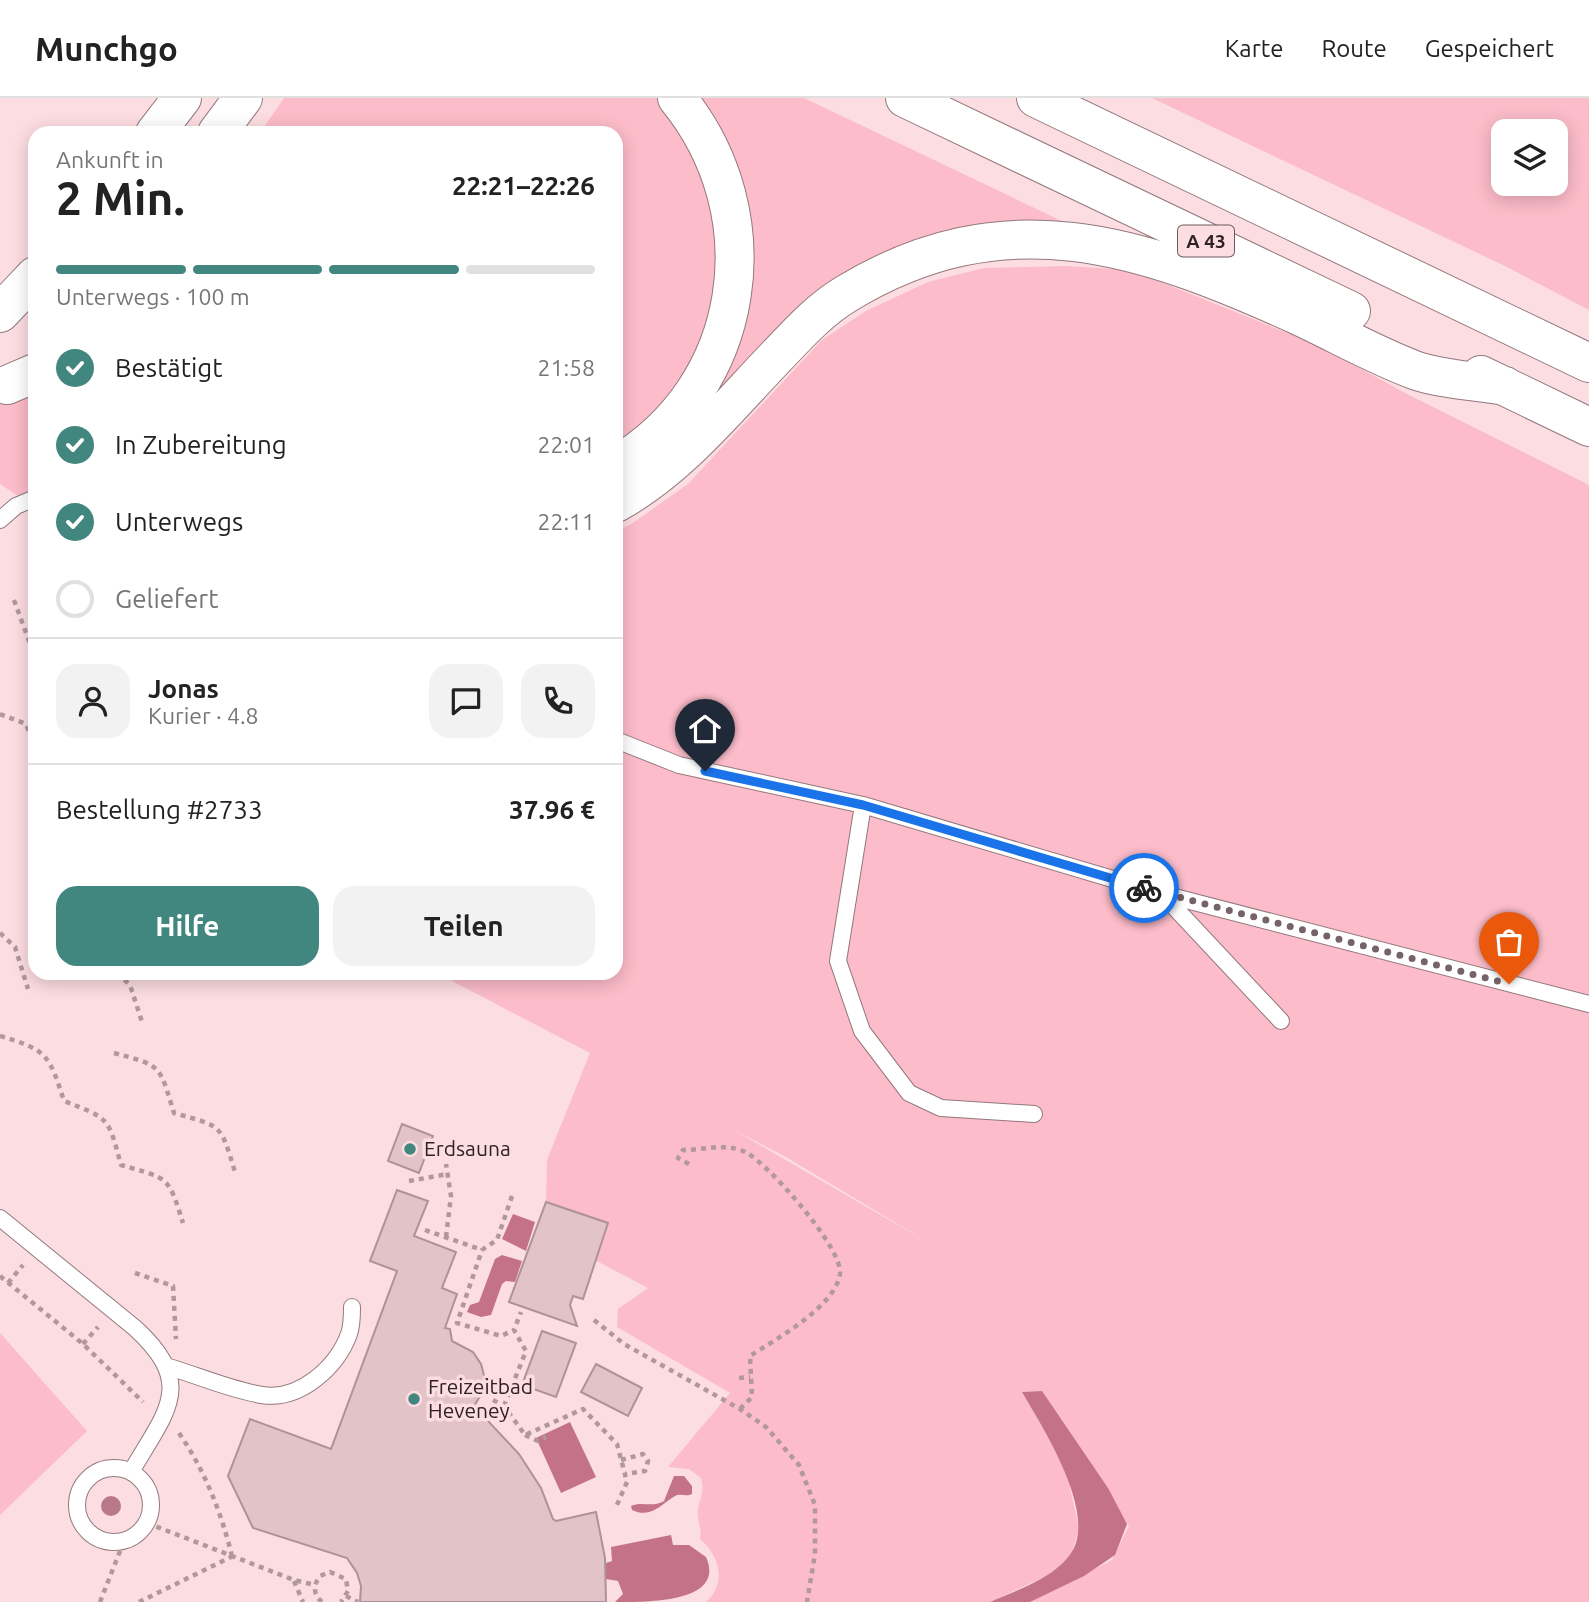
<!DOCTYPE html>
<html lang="de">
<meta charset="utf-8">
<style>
body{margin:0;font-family:Ubuntu,sans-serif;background:#f2f2f2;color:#222;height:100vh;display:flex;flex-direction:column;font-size:26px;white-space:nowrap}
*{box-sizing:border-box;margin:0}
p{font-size:23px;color:#767676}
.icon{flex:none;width:38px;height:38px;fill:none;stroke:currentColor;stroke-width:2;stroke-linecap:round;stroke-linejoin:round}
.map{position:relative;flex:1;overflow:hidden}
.sheet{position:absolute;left:28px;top:28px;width:595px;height:854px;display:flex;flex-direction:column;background:#fff;border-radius:21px;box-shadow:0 4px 18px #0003}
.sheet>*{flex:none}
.controls{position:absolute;left:1491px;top:21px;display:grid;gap:14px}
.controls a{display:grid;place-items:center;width:77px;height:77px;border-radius:14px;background:#fff;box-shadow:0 4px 18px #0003;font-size:35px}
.pin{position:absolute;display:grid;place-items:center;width:60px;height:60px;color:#fff;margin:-72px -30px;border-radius:50% 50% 50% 0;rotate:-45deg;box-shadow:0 0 7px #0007}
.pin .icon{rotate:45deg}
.courier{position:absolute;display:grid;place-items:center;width:70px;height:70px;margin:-35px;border:5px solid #1a73e8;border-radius:50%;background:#fff;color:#222;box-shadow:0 2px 9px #0007}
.overview em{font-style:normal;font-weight:700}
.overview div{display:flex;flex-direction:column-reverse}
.overview{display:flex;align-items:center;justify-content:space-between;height:119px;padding:0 28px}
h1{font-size:46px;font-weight:700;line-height:52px}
.bar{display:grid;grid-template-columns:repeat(4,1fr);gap:10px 7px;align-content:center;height:84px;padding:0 28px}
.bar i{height:9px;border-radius:5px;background:#e0e0e0}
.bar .current{background:#41877f}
.bar p{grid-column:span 4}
.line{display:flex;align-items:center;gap:18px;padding:0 28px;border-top:2px solid #e0e0e0}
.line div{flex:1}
.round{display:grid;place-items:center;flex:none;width:74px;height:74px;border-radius:21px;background:#f2f2f2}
ol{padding:0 28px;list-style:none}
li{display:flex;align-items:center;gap:21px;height:77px}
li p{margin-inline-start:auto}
li .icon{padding:7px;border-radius:50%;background:#41877f;color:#fff;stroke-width:4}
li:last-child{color:#767676}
li i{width:38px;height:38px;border:4px solid #e0e0e0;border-radius:50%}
.primary-button{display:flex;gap:14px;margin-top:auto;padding:14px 28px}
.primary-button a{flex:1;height:80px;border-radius:21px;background:#41877f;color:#fff;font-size:28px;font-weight:700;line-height:80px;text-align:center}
.primary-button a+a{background:#f2f2f2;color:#222}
header{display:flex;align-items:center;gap:42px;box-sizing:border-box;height:98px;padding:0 35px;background:#fff;border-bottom:2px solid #e0e0e0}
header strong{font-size:33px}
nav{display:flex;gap:38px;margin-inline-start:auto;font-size:24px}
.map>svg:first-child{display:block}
.green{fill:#fcbcc9;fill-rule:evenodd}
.water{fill:#c37385}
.building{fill:#e1c3c8;stroke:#ae9297;stroke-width:2}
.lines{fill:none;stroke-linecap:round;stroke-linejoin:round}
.lane-casing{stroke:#93787d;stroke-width:18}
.secondary-casing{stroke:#93787d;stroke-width:40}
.highway-casing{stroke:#93787d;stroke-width:40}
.path{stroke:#b0989d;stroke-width:4.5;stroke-dasharray:5 5;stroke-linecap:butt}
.lane{stroke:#fff;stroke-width:16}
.secondary{stroke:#fff;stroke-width:38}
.highway{stroke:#fff;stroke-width:38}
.tree{fill:#b9778a}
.done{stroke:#766367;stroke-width:7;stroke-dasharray:0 12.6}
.route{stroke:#1a73e8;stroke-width:9}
.poi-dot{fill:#41877f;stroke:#fcdde2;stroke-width:2.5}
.labels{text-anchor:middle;stroke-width:7;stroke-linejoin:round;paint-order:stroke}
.shield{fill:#fcdde2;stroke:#6c5a5e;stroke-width:2}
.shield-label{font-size:19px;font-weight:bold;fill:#2e2225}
.poi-label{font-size:21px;fill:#2e2225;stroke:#fcdde2;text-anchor:start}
</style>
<header>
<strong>Munchgo</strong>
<nav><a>Karte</a><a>Route</a><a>Gespeichert</a></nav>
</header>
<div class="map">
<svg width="1589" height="1504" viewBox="0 0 1589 1504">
<rect width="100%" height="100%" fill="#fcdde2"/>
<path class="green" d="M284 0H663L684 21 730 164 700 265 616 355V35H260Z
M680 0H804L1087 135 940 146 762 266 641 354 735 191Z
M1152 0H1589V212L1507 169ZM1503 33H1556V86H1503Z
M1066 168 1131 172 1320 248 1403 294 1589 387V1504H1030L1112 1462 1129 1428 1042 1293 1022 1294 1066 1371 1079 1431 1071 1457 1051 1476 990 1504H706C727 1485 720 1458 700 1441 702 1432 699 1428 698 1419 696 1406 706 1397 701 1380L689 1371 668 1369 730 1295 617 1229 618 1211 648 1190 595 1162 608 1125 546 1104 547 1062 590 955 452 883 448 875H616V433L630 427 688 386 822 242 866 213 928 184 984 170ZM734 1032 786 1059 936 1149Z
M35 282V409L0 386V304Z
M0 1235 87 1333 0 1417Z"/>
<path class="water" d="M513 1116 535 1124 526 1153 502 1141Z
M502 1157 522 1163 515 1184 506 1183 502 1186 491 1217 481 1219 467 1214 470 1207 479 1204 495 1161Z
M1042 1293 1108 1390 1127 1426 1115 1457 1084 1478 1030 1504H990C1017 1492 1050 1482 1069 1458 1101 1419 1042 1329 1022 1294Z
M570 1324 596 1379 561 1395 536 1340Z
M674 1378H684L692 1388V1396C686 1399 681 1395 675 1398 661 1406 652 1421 632 1412L631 1408C642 1403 652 1410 664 1403Z
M671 1437 673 1447H689L706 1459C726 1504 650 1504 615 1504L623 1496 618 1483 606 1481V1465L612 1463 611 1449Z"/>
<path class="building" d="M402 1026 433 1038 419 1075 388 1063Z
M397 1092 428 1103 414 1138 456 1154 442 1190 457 1196 445 1230 450 1231 452 1243 473 1254 481 1266 485 1281 482 1295 474 1308 519 1356 541 1390 553 1421 556 1423 596 1414 605 1460 606 1504H360L361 1488 357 1475 347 1460 253 1430 228 1378 250 1321 331 1351 397 1173 370 1163Z
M546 1104 608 1125 583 1201 573 1198 570 1207 577 1228 509 1204Z
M542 1233 576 1245 556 1299 522 1287Z
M596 1266 642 1290 628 1318 581 1294Z"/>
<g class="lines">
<defs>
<path id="lane" d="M0 422 16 408 35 400
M616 642 679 667 863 707 1163 796 1589 906
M863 707 838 863 862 933 909 995 941 1010 1034 1016
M1163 797 1281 923
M0 1120 135 1230C197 1287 166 1313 131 1374
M169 1269C199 1278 231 1292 262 1297 300 1303 337 1269 349 1236 352 1228 352 1218 352 1209
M77 1407a37 37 0 1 1 74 0a37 37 0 1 1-74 0Z"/>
<path id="secondary" d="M155 35 182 0
M217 35 243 0
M0 215 35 178"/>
<path id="highway" d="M905 0 1351 213
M1036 0 1589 265
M1481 277 1589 329
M7 287 35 275
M616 367C748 290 772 116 677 0
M616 405C679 370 726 311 775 260 797 237 818 213 846 196 1004 100 1141 146 1297 217 1336 235 1376 258 1417 273 1444 282 1477 283 1505 288"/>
</defs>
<use href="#lane" class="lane-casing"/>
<use href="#secondary" class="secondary-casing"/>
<use href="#highway" class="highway-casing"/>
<path class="path" d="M14 502 29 543 35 549
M0 616 26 626 35 649
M0 835 15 849 28 891
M117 875 130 887 143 927
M0 938C48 952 49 957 64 1003 110 1021 108 1019 121 1067 169 1081 168 1077 183 1125
M114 955C163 968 159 967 174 1015 223 1029 220 1025 235 1074
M689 1066 678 1060 683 1052C704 1052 728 1044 747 1055 769 1067 843 1150 840 1176 835 1209 776 1241 750 1258L752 1299 740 1311
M409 1083 448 1076
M512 1098 497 1142 482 1152 457 1225 501 1238 514 1232
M425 1132 482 1152
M446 1139 451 1098 446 1066
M135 1175 173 1188 176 1241
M0 1178 83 1246 143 1304
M8 1185 23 1167
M594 1222 624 1246 740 1311 766 1329 799 1367 815 1407V1456L807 1504
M83 1246 98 1229
M739 1280 750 1279
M493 1302 504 1308 525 1337 583 1311 617 1346 627 1384 616 1409
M504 1308 526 1253 514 1232 521 1214
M179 1335C205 1373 221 1414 232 1458
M525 1337 538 1343 546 1339
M621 1362 643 1356 648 1363 645 1373 625 1376
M147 1425 294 1482 315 1487
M294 1483 303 1504
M346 1498 358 1504
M100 1504 124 1443
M139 1504 231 1459
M322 1504C313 1497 313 1487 320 1478L330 1474 346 1481 348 1493 341 1504"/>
<use href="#lane" class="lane"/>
<use href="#secondary" class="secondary"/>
<use href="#highway" class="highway"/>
</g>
<circle class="tree" cx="111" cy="1408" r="10"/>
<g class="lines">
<path class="done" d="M1144 790 1509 886"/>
<path class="route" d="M705 673 863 707 1144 790"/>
</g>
<g class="poi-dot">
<circle cx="410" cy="1051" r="7"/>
<circle cx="414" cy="1301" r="7"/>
</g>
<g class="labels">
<rect class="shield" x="1178" y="127.5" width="56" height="31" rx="5"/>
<g class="shield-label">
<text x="1206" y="150">A 43</text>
</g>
<g class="poi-label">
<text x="424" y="1058">Erdsauna</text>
<text x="428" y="1296">Freizeitbad<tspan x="428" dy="24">Heveney</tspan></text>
</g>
</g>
</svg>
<div class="controls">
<a><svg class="icon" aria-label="layers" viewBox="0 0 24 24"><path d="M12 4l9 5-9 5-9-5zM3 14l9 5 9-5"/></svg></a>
</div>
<div class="pin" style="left:1509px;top:886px;background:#ea580c"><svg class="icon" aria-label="bag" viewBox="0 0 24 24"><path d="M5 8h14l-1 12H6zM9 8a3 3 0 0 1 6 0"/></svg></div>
<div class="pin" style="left:705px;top:673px;background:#1f2937"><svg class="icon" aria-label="home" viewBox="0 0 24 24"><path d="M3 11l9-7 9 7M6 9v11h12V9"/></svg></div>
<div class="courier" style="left:1144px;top:790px"><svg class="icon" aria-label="bike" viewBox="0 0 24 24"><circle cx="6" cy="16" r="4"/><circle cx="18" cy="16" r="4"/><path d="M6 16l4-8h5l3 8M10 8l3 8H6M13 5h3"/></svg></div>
<section class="sheet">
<div class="overview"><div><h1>2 Min.</h1><p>Ankunft in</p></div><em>22:21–22:26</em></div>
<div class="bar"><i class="current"></i><i class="current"></i><i class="current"></i><i></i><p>Unterwegs · 100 m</p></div>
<ol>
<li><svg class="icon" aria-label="check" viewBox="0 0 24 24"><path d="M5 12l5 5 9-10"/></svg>Bestätigt<p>21:58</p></li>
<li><svg class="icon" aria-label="check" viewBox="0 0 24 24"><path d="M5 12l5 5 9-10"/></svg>In Zubereitung<p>22:01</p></li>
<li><svg class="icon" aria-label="check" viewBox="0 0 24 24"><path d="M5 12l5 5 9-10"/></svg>Unterwegs<p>22:11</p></li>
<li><i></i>Geliefert</li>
</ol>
<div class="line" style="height:126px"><a class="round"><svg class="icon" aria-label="person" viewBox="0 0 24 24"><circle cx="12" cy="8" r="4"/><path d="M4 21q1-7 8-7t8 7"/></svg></a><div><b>Jonas</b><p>Kurier · 4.8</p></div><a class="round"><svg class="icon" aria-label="chat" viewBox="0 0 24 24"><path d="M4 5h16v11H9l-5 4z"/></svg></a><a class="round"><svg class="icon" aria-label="phone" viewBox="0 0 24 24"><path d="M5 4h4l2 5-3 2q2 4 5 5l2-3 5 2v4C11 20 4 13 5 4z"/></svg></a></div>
<div class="line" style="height:91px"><div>Bestellung #2733</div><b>37.96 €</b></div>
<div class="primary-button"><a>Hilfe</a><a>Teilen</a></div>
</section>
</div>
